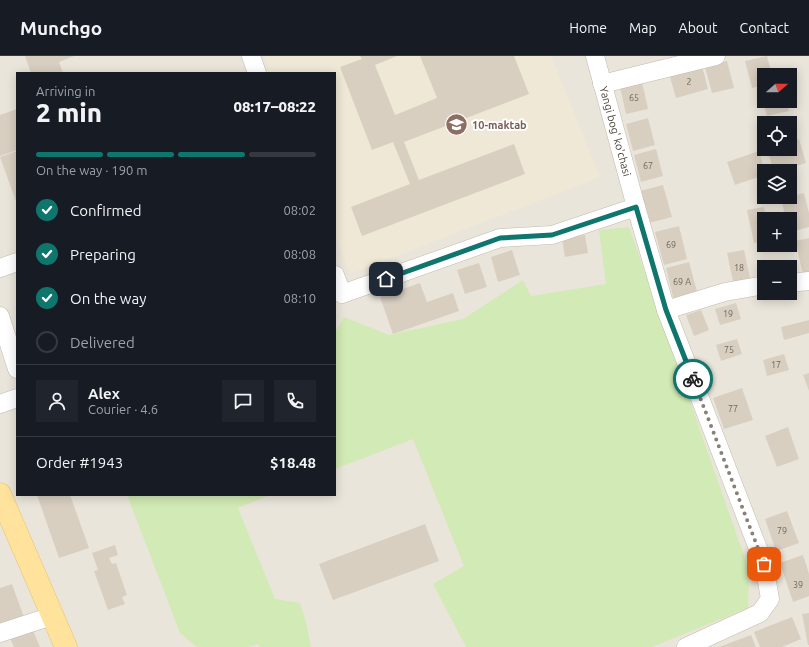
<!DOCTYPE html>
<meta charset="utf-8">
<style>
body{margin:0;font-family:Ubuntu,sans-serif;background:#20242c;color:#f1f3f6;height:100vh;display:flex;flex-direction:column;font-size:15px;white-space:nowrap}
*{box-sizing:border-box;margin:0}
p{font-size:13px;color:#9ea1a6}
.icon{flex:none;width:22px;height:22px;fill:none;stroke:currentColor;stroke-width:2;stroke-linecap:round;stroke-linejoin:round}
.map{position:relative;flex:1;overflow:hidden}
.details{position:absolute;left:16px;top:16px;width:320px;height:424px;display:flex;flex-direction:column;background:#171b24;border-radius:0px;box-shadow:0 2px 10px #0003}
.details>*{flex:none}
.needle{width:26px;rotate:69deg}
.fabs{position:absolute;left:757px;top:12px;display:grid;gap:8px}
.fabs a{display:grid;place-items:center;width:40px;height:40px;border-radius:0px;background:#171b24;box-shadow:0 2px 10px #0003;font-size:20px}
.pin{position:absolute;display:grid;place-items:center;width:34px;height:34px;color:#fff;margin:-17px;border-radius:8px;box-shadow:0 2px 6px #0006}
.courier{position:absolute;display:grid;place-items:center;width:40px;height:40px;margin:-20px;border:3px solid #0f766e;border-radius:50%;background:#fff;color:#222;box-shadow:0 1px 5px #0007}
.head em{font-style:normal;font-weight:800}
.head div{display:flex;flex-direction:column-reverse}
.head{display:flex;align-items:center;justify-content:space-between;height:68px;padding:0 20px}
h1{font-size:26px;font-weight:800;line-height:30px}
.bar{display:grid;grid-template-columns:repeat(4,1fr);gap:6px 4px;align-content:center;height:48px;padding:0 20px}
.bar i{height:5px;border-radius:3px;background:#363941}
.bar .current{background:#0f766e}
.bar p{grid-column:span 4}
.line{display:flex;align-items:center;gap:10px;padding:0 20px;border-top:1px solid #363941}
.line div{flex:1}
.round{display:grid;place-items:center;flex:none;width:42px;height:42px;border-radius:0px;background:#20242c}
ol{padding:0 20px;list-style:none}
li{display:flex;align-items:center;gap:12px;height:44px}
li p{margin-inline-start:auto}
li .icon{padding:4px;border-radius:50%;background:#0f766e;color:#fff;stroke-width:4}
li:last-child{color:#9ea1a6}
li i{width:22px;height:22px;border:2px solid #363941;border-radius:50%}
header{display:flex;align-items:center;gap:24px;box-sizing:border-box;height:56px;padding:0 20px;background:#171b24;border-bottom:1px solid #363941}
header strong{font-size:19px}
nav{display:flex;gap:22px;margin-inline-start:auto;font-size:14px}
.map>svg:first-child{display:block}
.residential{fill:#eae5da;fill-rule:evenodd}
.education{fill:#efe8d6}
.green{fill:#d2eab5}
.building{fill:#d8cfc1}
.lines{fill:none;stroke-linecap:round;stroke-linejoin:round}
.street-casing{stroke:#c2bbae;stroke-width:19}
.primary-casing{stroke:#e6c16a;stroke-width:23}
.street{stroke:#fff;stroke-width:18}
.primary{stroke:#ffe39c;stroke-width:22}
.done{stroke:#878178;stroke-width:4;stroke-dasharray:0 7.2}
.route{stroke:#0f766e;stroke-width:5}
.labels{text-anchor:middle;stroke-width:4;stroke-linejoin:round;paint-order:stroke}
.number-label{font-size:9px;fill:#6e675b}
.education-label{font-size:11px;font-weight:bold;fill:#785e54;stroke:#fff;text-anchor:start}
.street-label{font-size:11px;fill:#4b4439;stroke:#fff}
</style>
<header>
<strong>Munchgo</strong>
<nav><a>Home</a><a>Map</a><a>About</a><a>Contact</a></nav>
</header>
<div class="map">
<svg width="809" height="591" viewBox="0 0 809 591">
<rect width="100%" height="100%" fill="#f6f3ec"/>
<path class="residential" d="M0 0H809V591H0ZM17 17H335V439H17ZM764 19H790V45H764ZM764 67H790V93H764ZM764 115H790V141H764ZM764 163H790V189H764ZM764 211H790V237H764Z"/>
<path class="education" d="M263 0H551L600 121 350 218 335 181V17H270Z"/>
<path class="green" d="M629 171 749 514 748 552 652 591H466L433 528 464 510 413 383 335 413V268L337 274 344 261 389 279 463 263 523 224 531 240 606 228 599 174Z
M127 439H270L238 452 275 543 300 547 306 566 311 591H260L258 588 249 591H197L180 577Z"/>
<path class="building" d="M25 0H74L59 6 63 17H31Z
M360 0H397L375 9 395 59 437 42 420 0H514L529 38 404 86 419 124 514 88 525 118 362 180 351 151 410 128 393 86 372 94 340 11 362 3Z
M767 0 772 19H764V29L752 32 745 5Z
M727 5 734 32 712 37 705 11Z
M702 10 708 33 676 42 669 18Z
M642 26 648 53 626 58 620 31Z
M764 32V45H786L789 55 767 60 760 33Z
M17 53V94L0 100V59Z
M648 62 655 89 633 95 626 68Z
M799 83 806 107 781 115H774L767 94 790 93V86Z
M656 93 663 120 641 126 634 99Z
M17 95V148L0 101Z
M759 95 765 115H764V119L735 129 727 106Z
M663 129 672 161 649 167 640 135Z
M804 137 809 157V171L790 176V163H786L781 143Z
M764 151 766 163H764V185L754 187 747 154Z
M679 170 687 203 664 209 655 176Z
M585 179 588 197 565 201 562 182Z
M809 182V216L803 218 795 185Z
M512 194 520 219 498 226 491 201Z
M744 194 751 227 734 230 727 197Z
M689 206 698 239 674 245 666 212Z
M479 207 487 231 465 238 457 214Z
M420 227 427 246 453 237 459 255 393 278 380 241Z
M736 247 741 263 720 269 715 253Z
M701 254 709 274 694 280 686 259Z
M809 264V277L784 284 781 271Z
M737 283 742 298 721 305 716 289Z
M784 298 789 314 767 320 763 304Z
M809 317V335L803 319Z
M742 332 753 364 724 373 713 342Z
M788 371 799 403 777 411 765 380Z
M37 439H70L89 492 59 502Z
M787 455 799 487 776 495 765 463Z
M425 468 439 505 333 544 319 508Z
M115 489 118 499 109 502 112 508 116 507 127 539 122 541 125 548 108 554 94 515 98 514 92 497Z
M803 499 809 518V540L793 546 780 507Z
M12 528 25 564 0 573V532Z
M809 557V589H808L802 558Z
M792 561 801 583 782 591H760L754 576Z
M32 572 40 591H14L10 582Z
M751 579 756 591H719Z"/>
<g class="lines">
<defs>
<g id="street">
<path d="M251 0 257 17"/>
<path id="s1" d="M595 0 636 151 666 254 764 508 770 543 760 557 686 591"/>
<path d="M602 28 716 0"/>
<path d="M0 212 17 206"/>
<path d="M335 219 342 238 500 182 552 179 636 151"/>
<path d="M790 227 809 225"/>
<path d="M666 254 725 236 764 229"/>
<path d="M0 260 17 313"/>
<path d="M0 348 17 342"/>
<path d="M0 577 52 560"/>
</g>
<path id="primary" d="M0 438 66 591"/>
</defs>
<use href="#street" class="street-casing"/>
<use href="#primary" class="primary-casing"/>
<use href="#street" class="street"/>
<use href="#primary" class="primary"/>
</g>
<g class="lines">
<path class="done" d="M693 323 764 508"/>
<path class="route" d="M386 223 500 182 552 179 636 151 666 254 693 323"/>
</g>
<defs>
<symbol id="school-disc" viewBox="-11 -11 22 22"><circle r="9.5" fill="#8d6e63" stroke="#fff"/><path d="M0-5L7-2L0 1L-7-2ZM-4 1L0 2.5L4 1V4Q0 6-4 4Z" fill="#fff"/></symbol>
</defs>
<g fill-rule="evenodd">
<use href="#school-disc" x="444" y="56" width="25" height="25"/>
</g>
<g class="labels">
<g class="number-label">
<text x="689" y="29">2</text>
<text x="634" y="45">65</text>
<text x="648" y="113">67</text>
<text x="671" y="192">69</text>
<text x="739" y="215">18</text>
<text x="682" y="229">69 А</text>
<text x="728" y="261">19</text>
<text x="729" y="297">75</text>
<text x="776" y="312">17</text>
<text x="733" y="356">77</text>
<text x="782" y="478">79</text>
<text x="798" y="532">39</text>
</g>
<g class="education-label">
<text x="472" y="73">10-maktab</text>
</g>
<g class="street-label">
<text dy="4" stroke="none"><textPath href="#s1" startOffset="78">Yangi bog' ko'chasi</textPath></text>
</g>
</g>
</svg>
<div class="fabs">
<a><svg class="needle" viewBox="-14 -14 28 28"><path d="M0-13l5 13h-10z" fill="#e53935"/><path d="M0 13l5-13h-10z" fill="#9ea1a6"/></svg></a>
<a><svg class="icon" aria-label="locate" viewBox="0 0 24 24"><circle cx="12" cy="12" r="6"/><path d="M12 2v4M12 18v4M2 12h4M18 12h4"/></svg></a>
<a><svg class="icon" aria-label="layers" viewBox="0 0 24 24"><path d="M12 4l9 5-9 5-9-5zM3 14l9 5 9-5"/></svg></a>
<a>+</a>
<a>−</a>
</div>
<div class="pin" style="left:764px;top:508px;background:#ea580c"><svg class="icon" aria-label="bag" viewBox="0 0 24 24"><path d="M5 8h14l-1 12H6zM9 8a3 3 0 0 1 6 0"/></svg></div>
<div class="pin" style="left:386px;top:223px;background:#1f2937"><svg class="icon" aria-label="home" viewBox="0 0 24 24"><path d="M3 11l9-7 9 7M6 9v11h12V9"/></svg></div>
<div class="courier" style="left:693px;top:323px"><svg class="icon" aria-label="bike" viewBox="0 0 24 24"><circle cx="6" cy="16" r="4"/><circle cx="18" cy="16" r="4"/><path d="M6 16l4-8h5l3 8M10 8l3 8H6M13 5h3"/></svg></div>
<section class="details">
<div class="head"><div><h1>2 min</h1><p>Arriving in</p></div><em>08:17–08:22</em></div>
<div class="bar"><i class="current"></i><i class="current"></i><i class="current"></i><i></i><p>On the way · 190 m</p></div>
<ol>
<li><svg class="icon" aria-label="check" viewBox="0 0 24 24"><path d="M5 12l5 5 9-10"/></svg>Confirmed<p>08:02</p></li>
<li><svg class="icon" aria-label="check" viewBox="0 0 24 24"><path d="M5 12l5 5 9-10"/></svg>Preparing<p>08:08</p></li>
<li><svg class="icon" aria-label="check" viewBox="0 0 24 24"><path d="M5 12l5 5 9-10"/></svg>On the way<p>08:10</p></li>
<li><i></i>Delivered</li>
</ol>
<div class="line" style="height:72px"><a class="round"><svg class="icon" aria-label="person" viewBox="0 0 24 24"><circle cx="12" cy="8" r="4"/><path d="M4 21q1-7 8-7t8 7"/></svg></a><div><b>Alex</b><p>Courier · 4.6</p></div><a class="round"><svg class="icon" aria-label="chat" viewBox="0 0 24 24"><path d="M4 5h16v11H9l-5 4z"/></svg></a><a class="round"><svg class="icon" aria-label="phone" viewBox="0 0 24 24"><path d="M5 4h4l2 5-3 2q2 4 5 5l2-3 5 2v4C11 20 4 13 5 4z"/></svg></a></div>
<div class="line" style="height:52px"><div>Order #1943</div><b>$18.48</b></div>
</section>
</div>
